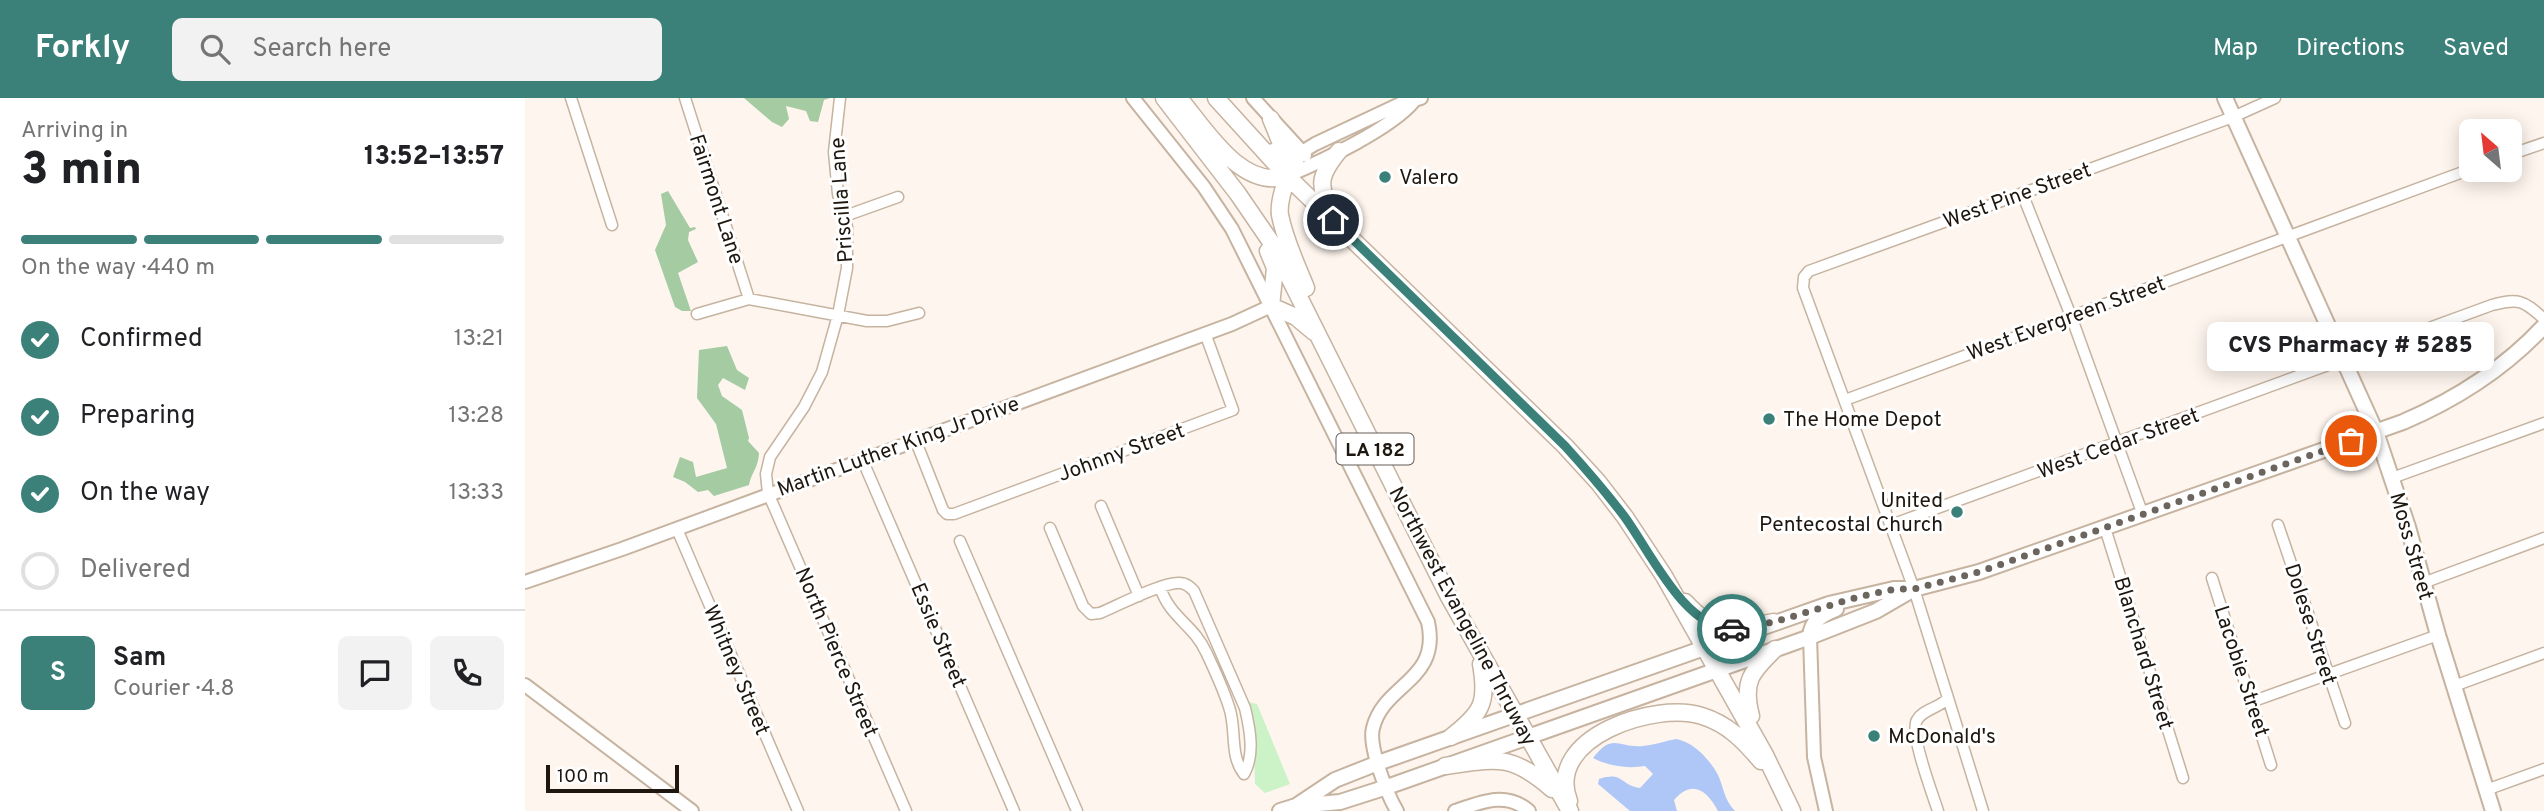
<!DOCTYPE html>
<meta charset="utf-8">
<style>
body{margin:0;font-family:Overpass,sans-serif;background:#f2f2f2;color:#202124;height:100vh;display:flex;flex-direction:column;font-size:26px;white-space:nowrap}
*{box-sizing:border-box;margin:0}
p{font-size:23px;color:#757577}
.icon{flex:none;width:38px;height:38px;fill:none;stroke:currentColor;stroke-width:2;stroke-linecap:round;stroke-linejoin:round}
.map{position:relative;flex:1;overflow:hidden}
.drawer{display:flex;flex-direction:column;background:#fff;width:525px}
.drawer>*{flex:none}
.needle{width:46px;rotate:332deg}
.controls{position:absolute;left:1934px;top:21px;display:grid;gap:14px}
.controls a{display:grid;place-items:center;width:63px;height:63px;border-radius:10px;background:#fff;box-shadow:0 4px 18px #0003;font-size:35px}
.scale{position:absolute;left:21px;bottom:18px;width:133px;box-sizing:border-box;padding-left:7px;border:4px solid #1e1710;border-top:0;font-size:19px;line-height:24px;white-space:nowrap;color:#1e1710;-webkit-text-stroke:5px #fff;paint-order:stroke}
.pin{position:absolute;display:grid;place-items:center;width:60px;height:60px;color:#fff;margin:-30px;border:4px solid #fff;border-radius:50%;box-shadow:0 2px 7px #0007}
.courier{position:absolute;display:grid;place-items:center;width:70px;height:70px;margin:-35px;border:5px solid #3b8179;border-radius:50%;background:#fff;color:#222;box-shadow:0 2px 9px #0007}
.bubble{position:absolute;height:49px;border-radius:10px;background:#fff;box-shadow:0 4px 18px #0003;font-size:23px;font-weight:800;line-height:49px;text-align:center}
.overview em{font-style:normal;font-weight:800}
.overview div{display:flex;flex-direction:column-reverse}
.overview{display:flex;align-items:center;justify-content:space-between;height:119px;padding:0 21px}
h1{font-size:46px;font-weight:800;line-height:52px}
.bar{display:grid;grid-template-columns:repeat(4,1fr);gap:10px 7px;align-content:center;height:84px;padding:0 21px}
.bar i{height:9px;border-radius:5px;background:#e0e0e0}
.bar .current{background:#3b8179}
.bar p{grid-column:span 4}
.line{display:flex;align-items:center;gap:18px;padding:0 21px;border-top:2px solid #e0e0e0}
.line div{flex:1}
.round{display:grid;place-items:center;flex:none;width:74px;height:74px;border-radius:10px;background:#f2f2f2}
ol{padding:0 21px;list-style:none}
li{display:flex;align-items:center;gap:21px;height:77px}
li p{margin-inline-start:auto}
li .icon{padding:7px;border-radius:50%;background:#3b8179;color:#fff;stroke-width:4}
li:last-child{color:#757577}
li i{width:38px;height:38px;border:4px solid #e0e0e0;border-radius:50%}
header{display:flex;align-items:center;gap:42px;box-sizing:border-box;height:98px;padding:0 35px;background:#3b8179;color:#fff}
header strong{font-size:33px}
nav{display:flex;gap:38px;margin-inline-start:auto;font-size:24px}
.search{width:490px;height:63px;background:#f2f2f2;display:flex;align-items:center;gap:18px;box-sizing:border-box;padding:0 24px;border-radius:10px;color:#757577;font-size:26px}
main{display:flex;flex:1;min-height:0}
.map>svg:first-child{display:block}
.green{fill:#ccf2c8}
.forest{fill:#a4cba1}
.water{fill:#afc7f6}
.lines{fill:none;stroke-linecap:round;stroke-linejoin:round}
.minor-casing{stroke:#c6b3a0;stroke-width:13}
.tertiary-casing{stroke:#c6b3a0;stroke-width:16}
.secondary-casing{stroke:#c6b3a0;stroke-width:18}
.trunk-casing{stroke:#c6b3a0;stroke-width:19}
.minor{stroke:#fff;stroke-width:10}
.tertiary{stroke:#fff;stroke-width:12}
.secondary{stroke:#fff;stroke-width:14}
.trunk{stroke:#fff;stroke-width:16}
.done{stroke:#6c655e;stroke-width:7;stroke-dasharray:0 12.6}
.route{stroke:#3b8179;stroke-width:9}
.poi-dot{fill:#3b8179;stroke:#fff;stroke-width:2.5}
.labels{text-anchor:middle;stroke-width:6;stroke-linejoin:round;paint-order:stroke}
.shield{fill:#fff;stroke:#625d58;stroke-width:2}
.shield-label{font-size:19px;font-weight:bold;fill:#1e1710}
.poi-label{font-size:21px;fill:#1e1710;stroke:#fff;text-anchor:start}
.street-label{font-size:21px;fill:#1e1710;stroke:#fff}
</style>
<header>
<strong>Forkly</strong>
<div class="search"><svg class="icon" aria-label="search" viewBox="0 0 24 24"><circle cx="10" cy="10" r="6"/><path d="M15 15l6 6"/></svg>Search here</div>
<nav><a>Map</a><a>Directions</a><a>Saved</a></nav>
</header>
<main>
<section class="drawer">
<div class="overview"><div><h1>3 min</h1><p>Arriving in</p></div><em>13:52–13:57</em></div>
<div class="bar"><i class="current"></i><i class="current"></i><i class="current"></i><i></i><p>On the way · 440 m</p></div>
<ol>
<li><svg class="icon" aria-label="check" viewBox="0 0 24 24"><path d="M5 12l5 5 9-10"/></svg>Confirmed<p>13:21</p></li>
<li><svg class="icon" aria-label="check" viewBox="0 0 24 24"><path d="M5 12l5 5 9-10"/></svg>Preparing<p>13:28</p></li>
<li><svg class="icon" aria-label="check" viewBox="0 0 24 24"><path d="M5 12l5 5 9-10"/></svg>On the way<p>13:33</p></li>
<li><i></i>Delivered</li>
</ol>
<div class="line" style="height:126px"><b class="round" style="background:#3b8179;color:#fff">S</b><div><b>Sam</b><p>Courier · 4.8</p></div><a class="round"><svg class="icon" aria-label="chat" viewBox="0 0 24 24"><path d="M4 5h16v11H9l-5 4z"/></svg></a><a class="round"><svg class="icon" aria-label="phone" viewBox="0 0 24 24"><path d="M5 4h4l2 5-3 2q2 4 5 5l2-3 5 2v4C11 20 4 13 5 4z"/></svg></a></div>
</section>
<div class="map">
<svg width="2019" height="713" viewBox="0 0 2019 713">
<rect width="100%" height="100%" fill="#fef5ee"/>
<path class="green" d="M723 604 732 606 765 686 740 695 730 686 728 620Z"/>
<path class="forest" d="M219 0H305L299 2 293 24 285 23 281 13 261 8 264 21 257 29 247 24Z
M143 93 165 130 170 129 171 131 164 134 163 142 173 164 153 175 166 213H157L150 209 130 152 141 127 136 96Z
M202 248 212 272 224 280 220 292 198 280 193 287 197 298 217 312 224 340 223 343 234 355C233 371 227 373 224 387L189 398 183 392 173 394 160 384 148 379 155 359 168 364 171 379 202 370 191 326 172 300 174 252Z"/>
<path class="water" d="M1151 641C1169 644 1185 662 1193 677 1199 690 1199 702 1210 713H1193C1182 692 1167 681 1149 702L1152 713H1105L1073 686 1074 681C1099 673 1094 687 1115 690L1128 676 1120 668C1103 671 1083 668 1068 660 1088 634 1092 650 1118 648 1129 647 1140 643 1151 641Z"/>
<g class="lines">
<defs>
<path id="minor" d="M46 0 87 127
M160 0 224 201
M315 0 309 54 313 96 322 129V170L313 217 297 274 279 309 245 359 241 376 243 395 381 713
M1984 57 2019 45
M1497 95 1546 218 1618 417
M320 118 373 99
M172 216 224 201 342 223H362L394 215
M1320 302 1946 71
M390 341 418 412 422 416H429L708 312 680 235
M337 361 489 713
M1867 380 2019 325
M576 408 614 498
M1366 427 1967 207C1994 200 1998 202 2019 221
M1753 427 1820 625
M525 430 558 508 566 516 575 515C592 508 639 483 655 485 661 485 665 489 669 493L720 610C725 631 730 657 719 676 704 657 712 631 704 609 698 590 689 571 681 554 668 526 645 520 635 489
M1580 430 1658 680
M152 431 273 713
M435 443 552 713
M1687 480 1746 667
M1898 485 2019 440
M1929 588 2019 555
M1423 600 1389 491 1278 190 1279 179 1284 173 1708 19 1750 0
M1726 604 1913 537
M1961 692 2019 671
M1413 713C1408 697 1384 635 1392 622 1398 611 1415 610 1423 600L1458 713"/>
<path id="tertiary" d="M608 0 679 89 707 131 903 524C916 583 859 585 848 630 843 648 862 696 872 713
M728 0 780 57
M762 78 777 54 790 46 875 6 896 0
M762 78C797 63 866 31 889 3
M0 484 97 451 707 226 746 208
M1285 539 1289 659 1301 713
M0 587 167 713
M930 713C956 704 981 693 1004 713"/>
<path id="secondary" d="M1700 0 1851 334 1883 429 1913 537 1968 713
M1285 539C1286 523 1296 517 1311 511
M771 708 810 682 853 665 1304 506 1369 491H1389L1454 474 1878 324C1932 301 1979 271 2019 228
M755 713 771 708 815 704 862 689 1285 539 1351 513 1389 491"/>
<path id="trunk" d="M639 0 713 96 748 147 923 497 1045 713
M654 0C679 29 716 93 762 78
M691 0 762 78 1040 348 1073 384 1100 419 1139 478 1240 657 1267 713
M746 21C753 38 764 61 761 80 759 93 753 103 755 117 760 143 772 167 781 190
M748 54H777
M808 114C791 88 795 76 814 53
M743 153 750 170 746 208 771 219 789 234
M1160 504C1192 539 1207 531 1249 524
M1226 618C1217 584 1226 574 1250 551
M926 639C957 615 963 605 956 566
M920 668C971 661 986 655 1027 691
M1044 703C1019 639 1131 603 1177 618 1203 626 1219 643 1236 663"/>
</defs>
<use href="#minor" class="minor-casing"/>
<use href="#tertiary" class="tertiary-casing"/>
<use href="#secondary" class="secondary-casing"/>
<use href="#trunk" class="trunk-casing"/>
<use href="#minor" class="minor"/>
<use href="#tertiary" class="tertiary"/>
<use href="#secondary" class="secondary"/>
<use href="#trunk" class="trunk"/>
</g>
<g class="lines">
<path class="done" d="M1207 531 1249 524 1333 499 1370 491H1389L1454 474 1826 343"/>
<path class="route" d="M808 122 1040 348C1060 370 1080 393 1099 418 1125 453 1159 530 1207 531"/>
</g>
<g class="poi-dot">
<circle cx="860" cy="79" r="7"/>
<circle cx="1244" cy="321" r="7"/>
<circle cx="1432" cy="414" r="7"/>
<circle cx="1349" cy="638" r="7"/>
</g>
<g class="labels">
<rect class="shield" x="811.5" y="335.5" width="77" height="31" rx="5"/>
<g class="shield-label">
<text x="850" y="358">LA 182</text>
</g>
<g class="poi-label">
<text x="874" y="86">Valero</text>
<text x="1258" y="328">The Home Depot</text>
<text x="1418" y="409" text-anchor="end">United<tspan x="1418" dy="24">Pentecostal Church</tspan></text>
<text x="1363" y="645">McDonald's</text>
</g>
<g class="street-label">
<text transform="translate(1492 97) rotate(-20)" y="7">West Pine Street</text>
<text transform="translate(192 101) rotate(72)" y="7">Fairmont Lane</text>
<text transform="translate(316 102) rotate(-94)" y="7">Priscilla Lane</text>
<text transform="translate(1541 220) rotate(-20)" y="7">West Evergreen Street</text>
<text transform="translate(1593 345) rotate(-20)" y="7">West Cedar Street</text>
<text transform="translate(373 348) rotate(-20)" y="7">Martin Luther King Jr Drive</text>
<text transform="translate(596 354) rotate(-20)" y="7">Johnny Street</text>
<text transform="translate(1887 448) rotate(74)" y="7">Moss Street</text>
<text transform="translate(938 518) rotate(62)" y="7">Northwest Evangeline Thruway</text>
<text transform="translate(1786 526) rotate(72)" y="7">Dolese Street</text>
<text transform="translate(414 537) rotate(67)" y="7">Essie Street</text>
<text transform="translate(312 554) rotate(67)" y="7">North Pierce Street</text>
<text transform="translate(1619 555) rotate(73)" y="7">Blanchard Street</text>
<text transform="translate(212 572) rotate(67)" y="7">Whitney Street</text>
<text transform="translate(1717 573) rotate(72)" y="7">Lacobie Street</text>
</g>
</g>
</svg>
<div class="controls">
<a><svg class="needle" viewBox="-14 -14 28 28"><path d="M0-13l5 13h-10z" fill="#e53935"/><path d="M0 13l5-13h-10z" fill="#757577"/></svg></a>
</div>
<div class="scale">100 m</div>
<div class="pin" style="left:1826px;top:343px;background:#ea580c"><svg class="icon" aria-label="bag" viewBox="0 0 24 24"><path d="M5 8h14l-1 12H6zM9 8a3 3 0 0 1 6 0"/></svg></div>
<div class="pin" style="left:808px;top:122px;background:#1f2937"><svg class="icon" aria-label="home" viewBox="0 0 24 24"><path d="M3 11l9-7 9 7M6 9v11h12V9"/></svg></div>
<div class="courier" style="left:1207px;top:531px"><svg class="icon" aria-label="car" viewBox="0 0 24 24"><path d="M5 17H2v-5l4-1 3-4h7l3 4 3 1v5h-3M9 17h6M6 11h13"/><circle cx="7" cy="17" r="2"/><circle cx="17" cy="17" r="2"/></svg></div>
<div class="bubble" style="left:1682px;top:224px;width:287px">CVS Pharmacy # 5285</div>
</div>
</main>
